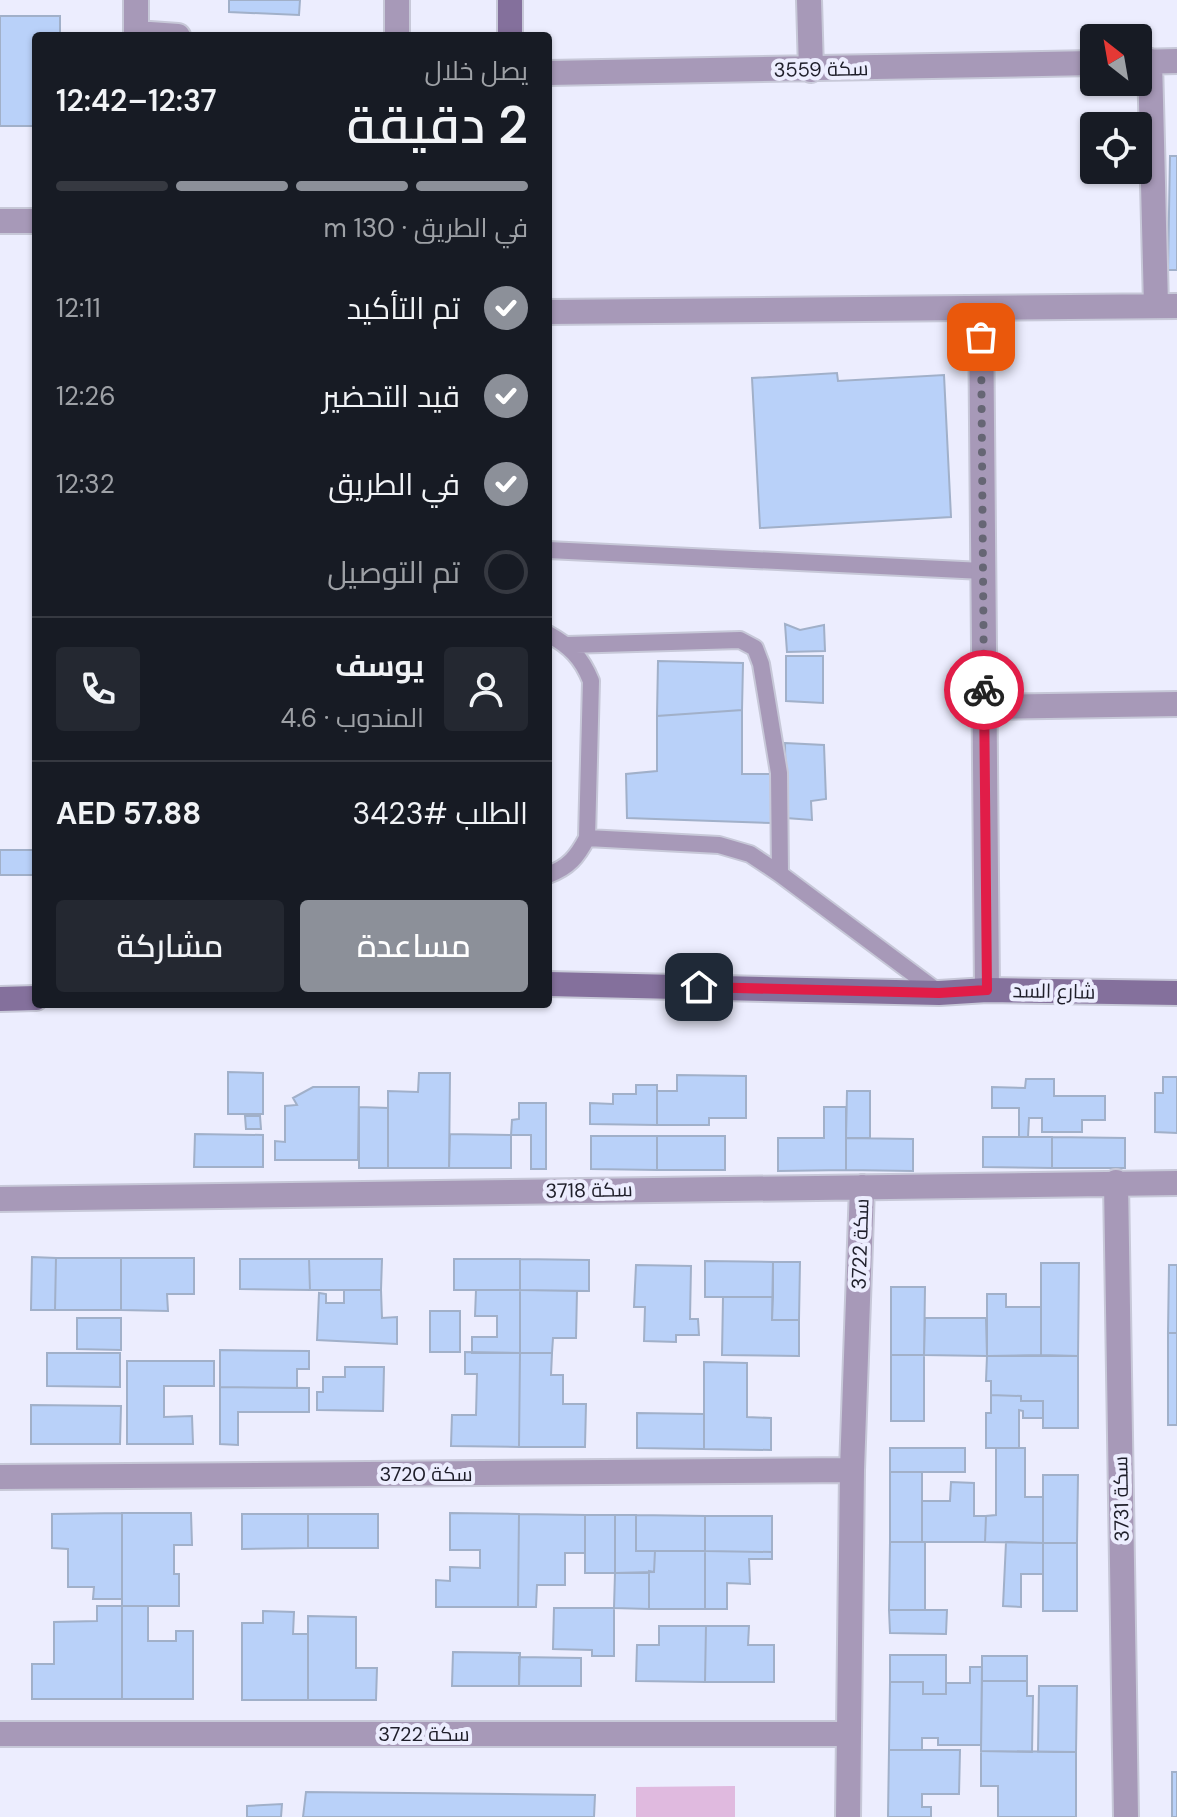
<!DOCTYPE html>
<html lang="ar">
<meta charset="utf-8">
<style>
body{margin:0;font-family:"DM Sans",Cairo,sans-serif;background:#242831;color:#f1f3f6;direction:rtl;height:100vh;display:flex;flex-direction:column;font-size:30px;white-space:nowrap}
*{box-sizing:border-box;margin:0}
p{font-size:26px;color:#9ea1a6}
.icon{flex:none;width:44px;height:44px;fill:none;stroke:currentColor;stroke-width:2;stroke-linecap:round;stroke-linejoin:round}
.map{position:relative;flex:1;overflow:hidden;direction:ltr}
.sheet{position:absolute;left:32px;top:32px;width:520px;height:976px;display:flex;flex-direction:column;background:#171b24;border-radius:8px;box-shadow:0 2px 6px #0004;direction:rtl}
.sheet>*{flex:none}
.needle{width:52px;rotate:329deg}
.fabs{position:absolute;left:1080px;top:24px;display:grid;gap:16px}
.fabs a{display:grid;place-items:center;width:72px;height:72px;border-radius:8px;background:#171b24;box-shadow:0 2px 6px #0004;font-size:40px}
.pin{position:absolute;display:grid;place-items:center;width:68px;height:68px;color:#fff;margin:-34px;border-radius:16px;box-shadow:0 4px 12px #0006}
.courier{position:absolute;display:grid;place-items:center;width:80px;height:80px;margin:-40px;border:6px solid #e11d48;border-radius:50%;background:#fff;color:#222;box-shadow:0 2px 10px #0007}
.headline em{font-style:normal;font-weight:600}
.headline div{display:flex;flex-direction:column-reverse}
.headline{display:flex;align-items:center;justify-content:space-between;height:136px;padding:0 24px}
h1{font-size:52px;font-weight:600;line-height:60px}
.bar{display:grid;grid-template-columns:repeat(4,1fr);gap:12px 8px;align-content:center;height:96px;padding:0 24px}
.bar i{height:10px;border-radius:6px;background:#363941}
.bar .selected{background:#8c9099}
.bar p{grid-column:span 4}
.line{display:flex;align-items:center;gap:20px;padding:0 24px;border-top:2px solid #363941}
.line div{flex:1}
.round{display:grid;place-items:center;flex:none;width:84px;height:84px;border-radius:8px;background:#242831}
ol{padding:0 24px;list-style:none}
li{display:flex;align-items:center;gap:24px;height:88px}
li p{margin-inline-start:auto}
li .icon{padding:8px;border-radius:50%;background:#8c9099;color:#fff;stroke-width:4}
li:last-child{color:#9ea1a6}
li i{width:44px;height:44px;border:4px solid #363941;border-radius:50%}
.button{display:flex;gap:16px;margin-top:auto;padding:16px 24px}
.button a{flex:1;height:92px;border-radius:8px;background:#8c9099;color:#fff;font-size:32px;font-weight:600;line-height:92px;text-align:center}
.button a+a{background:#242831;color:#f1f3f6}
.map>svg:first-child{display:block}
.green{fill:#e0badf}
.building{fill:#b9d1f9;stroke:#a1b0c9;stroke-width:2}
.lines{fill:none;stroke-linecap:round;stroke-linejoin:round}
.lane-casing{stroke:#c7c8d8;stroke-width:20}
.street-casing{stroke:#c7c8d8;stroke-width:28}
.secondary-casing{stroke:#c7c8d8;stroke-width:28}
.lane{stroke:#a799b8;stroke-width:16}
.street{stroke:#a799b8;stroke-width:24}
.secondary{stroke:#84709c;stroke-width:24}
.done{stroke:#666674;stroke-width:8;stroke-dasharray:0 14.4}
.route{stroke:#e11d48;stroke-width:10}
.labels{text-anchor:middle;stroke-width:8;stroke-linejoin:round;paint-order:stroke}
.street-label{font-size:20px;fill:#1e1e29;stroke:#ecedfe}
</style>
<div class="map">
<svg width="1177" height="1817" viewBox="0 0 1177 1817">
<rect width="100%" height="100%" fill="#ecedfe"/>
<path class="green" d="M735 1786V1817H636V1787Z"/>
<path class="building" d="M229 0H300L299 15 229 12Z
M0 16H60V36H36V126H0Z
M1170 156H1177V270H1168Z
M837 373 838 381 944 375 951 517 760 528 752 378Z
M785 624 800 630 824 625 825 651 787 652Z
M786 656H823V703L786 701Z
M658 661 743 663 742 710 657 716Z
M742 710V774H771V823L627 818 626 774 657 771V716Z
M785 743 824 745 826 799 811 801 812 820 786 818Z
M0 850H36V875H0Z
M228 1072 263 1073V1114H228Z
M419 1073H450L449 1168H388V1091L418 1092Z
M677 1075 746 1076V1118H709V1125H657V1091H677Z
M1163 1077H1177V1133L1155 1132V1093H1163Z
M1026 1079H1054V1096H1105V1120H1082V1132H1042V1118H1029L1028 1137H1019V1108H992V1087L1025 1088Z
M636 1085H657V1125L590 1124V1103L613 1104V1094H636Z
M313 1087H359L358 1160H275V1141L285 1142V1106L297 1105 293 1098Z
M847 1091H870V1138H846Z
M519 1103H546V1169H531V1135H511L512 1120 519 1119Z
M359 1107 388 1108V1168H359Z
M824 1107H846V1170L778 1171V1138H824Z
M245 1116H260L261 1129H246Z
M195 1134 263 1135V1167H194Z
M450 1134 511 1135V1168H449Z
M591 1136H657V1170L591 1169Z
M657 1136H725V1170H657Z
M983 1137H1052V1168L983 1167Z
M1052 1137 1125 1138V1168H1052Z
M846 1138 913 1139V1171L846 1170Z
M32 1257 56 1258 55 1310H31Z
M56 1258H121V1310H55Z
M121 1258H194V1294H167L168 1311 121 1310Z
M240 1259H309L310 1290 240 1289Z
M309 1259H382L381 1290H310Z
M454 1259H520V1290H454Z
M520 1259 589 1260V1291L520 1290Z
M705 1261 773 1262V1297H705Z
M773 1262H800L799 1320H772Z
M1041 1263H1079L1078 1356 1041 1355Z
M636 1265 691 1266 690 1319H698L699 1335H676V1342L644 1341 645 1307H634Z
M1169 1265H1177V1333H1168Z
M891 1287H925L924 1355H891Z
M344 1290H381L382 1318 397 1317V1344L317 1340 319 1293 326 1294V1303H344Z
M476 1290H520V1353H472V1337H497V1316H475Z
M520 1290 577 1291 576 1338H553L552 1353H520Z
M987 1294H1006V1307H1041V1355L987 1356Z
M723 1297H773L772 1320H799V1356L722 1355Z
M430 1311H460V1352H430Z
M77 1318H121V1350L77 1349Z
M925 1318H986L987 1356 924 1355Z
M1168 1333H1177V1425H1168Z
M220 1350 309 1351V1369H297V1388L220 1387Z
M465 1352 520 1353 519 1447 451 1446 452 1415H476L477 1374H465Z
M47 1353H120V1387L47 1386Z
M520 1353H552L551 1375H563V1404H586L585 1447H519Z
M891 1355H924V1421H891Z
M987 1356H1078V1428H1043V1401H1021V1396L991 1395V1381H986Z
M127 1361H214V1386H164V1417L192 1416 193 1444H127Z
M704 1362 747 1363V1417L771 1418V1450L704 1449Z
M345 1367H384L383 1411 317 1410V1392H323V1377H345Z
M220 1387 309 1388V1412H238V1445L220 1444Z
M991 1395 1021 1396V1401H1043V1418H1023V1411L1019 1410V1448H986V1413H991Z
M31 1405 121 1406 120 1444H31Z
M637 1413 704 1414V1449L637 1448Z
M890 1448H965V1472H890Z
M996 1448H1025V1497H1043V1543L985 1542 986 1516 996 1515Z
M890 1472H922V1542H890Z
M1043 1475H1078L1077 1543H1043Z
M951 1482 974 1483V1516H986L985 1542H922V1501H950Z
M122 1513V1599H93L94 1587H68V1549L52 1548V1514Z
M122 1513H191L192 1545H174V1574H179V1606H122Z
M450 1513 519 1514 518 1607H436V1580L450 1581V1567L480 1568V1550H450Z
M242 1514H308V1548L242 1549Z
M308 1514H378V1548H308Z
M519 1514 585 1515V1553H565V1585H537L536 1607H518Z
M585 1515H615V1573H585Z
M615 1515H636V1551H655L654 1572 615 1573Z
M636 1515 705 1516V1551H636Z
M705 1516H772V1552L705 1551Z
M890 1542H925V1610H889Z
M1006 1542 1043 1543V1574H1021V1607L1003 1606Z
M1043 1543H1077V1611H1043Z
M655 1551H705V1609H649V1571L654 1572Z
M705 1551 772 1552V1559H749L750 1584 727 1583V1609H705Z
M615 1573H649V1609L614 1608Z
M97 1606H122V1699H32V1664H54V1622L97 1621Z
M122 1606H148V1641H176V1631H193V1699H122Z
M554 1608H614V1656H592V1650L553 1649Z
M889 1610H947L946 1634 890 1633Z
M263 1611 294 1612 293 1634H308V1700H242V1623H263Z
M308 1616 356 1617V1668H377L376 1700H308Z
M659 1626H706L705 1682 636 1681 637 1645H659Z
M706 1626H749L748 1645H774V1682H705Z
M453 1652 520 1653 519 1686H452Z
M890 1655H946V1694H923V1682H890Z
M982 1656H1027V1681H982Z
M519 1657 581 1658V1686H519Z
M970 1667H982L981 1745H938V1738H922V1750H889L890 1682H923V1694H946V1683H970Z
M982 1681H1027V1696H1033L1032 1752 981 1751Z
M1039 1686H1077L1076 1752H1038Z
M889 1750H960L959 1794H922V1807H931V1817H888Z
M981 1751 1076 1752V1817H998V1786H981Z
M1172 1772H1177V1817H1172Z
M306 1792 595 1795 594 1817H303Z
M282 1804 281 1817H247V1806Z"/>
<g class="lines">
<defs>
<path id="lane" d="M548 550 983 571
M548 634C570 646 582 658 591 681L587 838C577 857 569 867 548 875
M567 645 740 640 755 648 761 664 779 773 780 874
M587 838 719 845 750 854 780 874 938 992"/>
<path id="street" d="M809 0 811 70
M136 33 178 36
M136 36V0
M397 36V0
M1150 61 1156 306
M1138 62 1177 61
M548 73 1094 63
M0 221H36
M981 308 987 990
M548 312 1177 306
M984 707 1177 704
M1116 1182 1126 1817
M0 1199 1177 1183
M0 1477 852 1470
M0 1734H848
M848 1817 852 1470 862 1187"/>
<path id="secondary" d="M510 36V0
M548 984 939 993 987 990 1177 993
M0 999 36 998"/>
</defs>
<use href="#lane" class="lane-casing"/>
<use href="#street" class="street-casing"/>
<use href="#secondary" class="secondary-casing"/>
<use href="#lane" class="lane"/>
<use href="#street" class="street"/>
<use href="#secondary" class="secondary"/>
</g>
<g class="lines">
<path class="done" d="M981 337 984 690"/>
<path class="route" d="M699 987 939 993 987 990 984 690"/>
</g>
<g class="labels">
<g class="street-label">
<text transform="translate(821 69) rotate(-1)" y="7">سكة 3559</text>
<text transform="translate(1054 991) rotate(1)" y="7">شارع السد</text>
<text transform="translate(589 1190) rotate(-1)" y="7">سكة 3718</text>
<text transform="translate(860 1244) rotate(-88)" y="7">سكة 3722</text>
<text x="426" y="1481">سكة 3720</text>
<text transform="translate(1121 1499) rotate(-91)" y="7">سكة 3731</text>
<text x="424" y="1741">سكة 3722</text>
</g>
</g>
</svg>
<div class="fabs">
<a><svg class="needle" viewBox="-14 -14 28 28"><path d="M0-13l5 13h-10z" fill="#e53935"/><path d="M0 13l5-13h-10z" fill="#9ea1a6"/></svg></a>
<a><svg class="icon" aria-label="locate" viewBox="0 0 24 24"><circle cx="12" cy="12" r="6"/><path d="M12 2v4M12 18v4M2 12h4M18 12h4"/></svg></a>
</div>
<div class="pin" style="left:981px;top:337px;background:#ea580c"><svg class="icon" aria-label="bag" viewBox="0 0 24 24"><path d="M5 8h14l-1 12H6zM9 8a3 3 0 0 1 6 0"/></svg></div>
<div class="pin" style="left:699px;top:987px;background:#1f2937"><svg class="icon" aria-label="home" viewBox="0 0 24 24"><path d="M3 11l9-7 9 7M6 9v11h12V9"/></svg></div>
<div class="courier" style="left:984px;top:690px"><svg class="icon" aria-label="bike" viewBox="0 0 24 24"><circle cx="6" cy="16" r="4"/><circle cx="18" cy="16" r="4"/><path d="M6 16l4-8h5l3 8M10 8l3 8H6M13 5h3"/></svg></div>
<section class="sheet">
<div class="headline"><div><h1>2 دقيقة</h1><p>يصل خلال</p></div><em>12:37–12:42</em></div>
<div class="bar"><i class="selected"></i><i class="selected"></i><i class="selected"></i><i></i><p>في الطريق · 130 m</p></div>
<ol>
<li><svg class="icon" aria-label="check" viewBox="0 0 24 24"><path d="M5 12l5 5 9-10"/></svg>تم التأكيد<p>12:11</p></li>
<li><svg class="icon" aria-label="check" viewBox="0 0 24 24"><path d="M5 12l5 5 9-10"/></svg>قيد التحضير<p>12:26</p></li>
<li><svg class="icon" aria-label="check" viewBox="0 0 24 24"><path d="M5 12l5 5 9-10"/></svg>في الطريق<p>12:32</p></li>
<li><i></i>تم التوصيل</li>
</ol>
<div class="line" style="height:144px"><a class="round"><svg class="icon" aria-label="person" viewBox="0 0 24 24"><circle cx="12" cy="8" r="4"/><path d="M4 21q1-7 8-7t8 7"/></svg></a><div><b>يوسف</b><p>المندوب · 4.6</p></div><a class="round"><svg class="icon" aria-label="phone" viewBox="0 0 24 24"><path d="M5 4h4l2 5-3 2q2 4 5 5l2-3 5 2v4C11 20 4 13 5 4z"/></svg></a></div>
<div class="line" style="height:104px"><div>الطلب #3423</div><b>AED 57.88</b></div>
<div class="button"><a>مساعدة</a><a>مشاركة</a></div>
</section>
</div>
